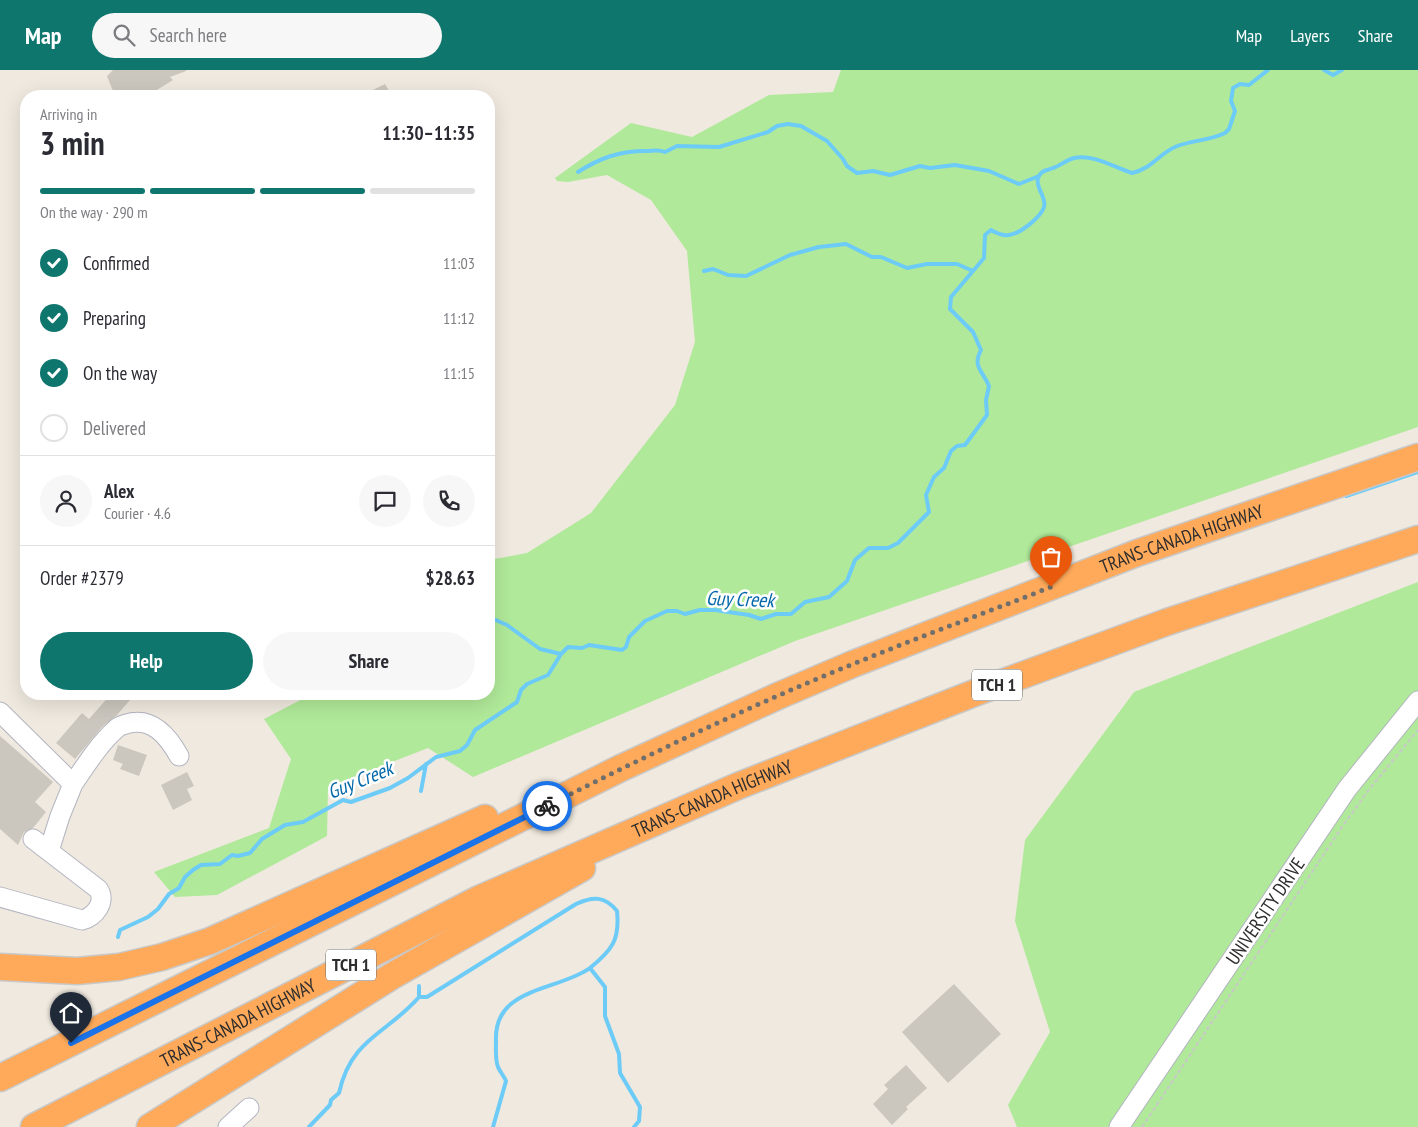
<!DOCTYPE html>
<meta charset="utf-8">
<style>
body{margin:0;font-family:"PT Sans Narrow",sans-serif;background:#f7f7f7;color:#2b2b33;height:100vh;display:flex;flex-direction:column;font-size:19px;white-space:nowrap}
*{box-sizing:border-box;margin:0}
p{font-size:16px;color:#7c7c81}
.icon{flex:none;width:28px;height:28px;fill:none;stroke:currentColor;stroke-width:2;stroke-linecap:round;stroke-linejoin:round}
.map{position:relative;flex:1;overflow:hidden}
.side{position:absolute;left:20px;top:20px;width:475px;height:610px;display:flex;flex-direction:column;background:#fff;border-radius:20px;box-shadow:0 5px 20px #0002}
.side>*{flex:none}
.pin{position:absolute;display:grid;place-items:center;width:42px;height:42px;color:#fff;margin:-51px -21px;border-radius:50% 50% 50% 0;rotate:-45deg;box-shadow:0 0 5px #0007}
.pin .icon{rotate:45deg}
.courier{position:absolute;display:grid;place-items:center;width:50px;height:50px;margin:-25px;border:4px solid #1a73e8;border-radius:50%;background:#fff;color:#222;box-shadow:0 1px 6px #0007}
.head em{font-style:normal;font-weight:800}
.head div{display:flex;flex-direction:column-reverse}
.head{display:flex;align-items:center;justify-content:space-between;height:85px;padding:0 20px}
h1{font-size:32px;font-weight:800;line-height:38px}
.bar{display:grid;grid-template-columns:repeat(4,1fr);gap:8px 5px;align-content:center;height:60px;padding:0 20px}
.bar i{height:6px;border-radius:4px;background:#e1e1e2}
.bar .current{background:#0f766e}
.bar p{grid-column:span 4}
.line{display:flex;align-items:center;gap:12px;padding:0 20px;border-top:1px solid #e1e1e2}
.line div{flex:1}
.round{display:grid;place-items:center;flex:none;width:52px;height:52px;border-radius:26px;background:#f7f7f7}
ol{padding:0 20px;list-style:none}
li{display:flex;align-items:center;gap:15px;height:55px}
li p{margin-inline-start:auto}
li .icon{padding:5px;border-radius:50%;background:#0f766e;color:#fff;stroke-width:4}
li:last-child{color:#7c7c81}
li i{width:28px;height:28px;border:2px solid #e1e1e2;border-radius:50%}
.button{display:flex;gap:10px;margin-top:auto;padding:10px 20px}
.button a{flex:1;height:58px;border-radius:30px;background:#0f766e;color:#fff;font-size:20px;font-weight:800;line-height:58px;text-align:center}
.button a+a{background:#f7f7f7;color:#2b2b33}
header{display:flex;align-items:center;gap:30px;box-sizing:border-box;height:70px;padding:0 25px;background:#0f766e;color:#fff}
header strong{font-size:24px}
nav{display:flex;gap:28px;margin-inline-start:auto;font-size:18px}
.search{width:350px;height:45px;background:#f7f7f7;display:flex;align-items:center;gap:12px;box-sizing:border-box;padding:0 18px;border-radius:28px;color:#7c7c81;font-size:19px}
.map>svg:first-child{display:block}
.green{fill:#b0e999}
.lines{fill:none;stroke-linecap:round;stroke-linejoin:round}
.stream{stroke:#6dcbf7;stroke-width:4}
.building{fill:#cbc7be}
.minor-casing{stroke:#b3b5c1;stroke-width:21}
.highway-casing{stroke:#c8c8c8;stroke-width:29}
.path{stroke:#c8c8c8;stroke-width:2;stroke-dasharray:4 2.5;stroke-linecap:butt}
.minor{stroke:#fff;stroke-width:19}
.highway{stroke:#ffaa5b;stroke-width:26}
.done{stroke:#716f6b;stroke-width:5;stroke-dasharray:0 9}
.route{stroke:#1a73e8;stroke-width:6}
.labels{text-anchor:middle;stroke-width:5;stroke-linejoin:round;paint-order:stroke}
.shield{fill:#fff;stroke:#6c6c6c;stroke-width:1}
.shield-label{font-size:18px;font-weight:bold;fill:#2d2d2d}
.street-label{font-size:19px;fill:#2d2d2d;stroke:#fff}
.water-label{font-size:20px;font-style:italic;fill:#0569aa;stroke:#fff}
</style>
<header>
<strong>Map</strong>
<div class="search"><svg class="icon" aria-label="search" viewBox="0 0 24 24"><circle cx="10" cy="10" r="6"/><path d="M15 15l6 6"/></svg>Search here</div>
<nav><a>Map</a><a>Layers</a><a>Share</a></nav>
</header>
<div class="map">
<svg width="1418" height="1057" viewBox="0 0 1418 1057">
<rect width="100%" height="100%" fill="#efe9df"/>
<path class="green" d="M841 0H1418V357L795 571 473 707 428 678 328 717 327 766 217 825 175 827 154 802 269 758 291 689 264 649 312 624H489V490L527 483 591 443 675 335 695 272 687 181 651 130 607 105 568 112 557 111 555 108 631 53 692 67 769 25 833 22Z
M1418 512V1057H1017L1008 1035 1050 962 1015 851 1025 770 1134 622Z"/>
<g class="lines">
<path class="stream" d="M1324 0 1333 5 1342 0
M578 102C600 88 619 81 646 81 653 81 658 79 665 82L677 76 719 77 768 62 777 56 788 54 801 56 827 71 843 89 847 96 857 103 873 101 890 105 920 96 930 98 955 95 989 101 1019 114 1039 106
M704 201 713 199 728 205 746 206 790 185 819 177 846 174 872 187H881L907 198 927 194H957L973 201
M1346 426 1418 402
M489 547 507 555 540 579 561 584
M421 721 426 694
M118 867 120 860 148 847 158 839 169 824 179 818 185 807 193 800 201 795 220 794 232 785 238 786 250 783 262 769 285 755 303 752 343 730 351 732 390 718 408 708 436 687 460 681 467 675 475 660 517 632 521 620 527 614 548 605 561 584 568 577 582 578 589 575 622 580 626 577 629 567 645 551 667 541H677L685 544 700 540H715L749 545 761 549 776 544H791L805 532 829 527 847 511 855 490 869 478H888L898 473 929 442 926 425 934 407 944 398 951 381 957 376 965 375 987 345 986 330 989 316C983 301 972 297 981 280L973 262 950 239 951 227 984 188 985 165 991 160C996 163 1003 166 1009 165 1020 164 1041 147 1044 137 1047 127 1035 118 1038 108 1041 100 1046 101 1053 98 1060 96 1066 90 1074 88 1094 84 1113 97 1132 103 1151 99 1159 84 1175 77 1191 70 1209 71 1225 63L1229 59 1235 41 1231 31 1233 18 1240 14 1249 15 1268 0
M419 927H427L576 834C593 826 605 826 617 841 620 870 612 880 590 898L605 917V946L619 984 620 1003 640 1037 639 1051 634 1057
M309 1057 330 1035 331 1030 339 1023C351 968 387 964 419 927V916
M493 1057 506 1011C504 1006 500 1002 498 997 495 990 496 978 496 970 494 917 558 921 590 898"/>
</g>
<path class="building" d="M113 0H186V1L170 7 173 10 147 26H129L127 24 115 26 107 6Z
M385 14 392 26H361Z
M111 624H124L130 630 117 645 102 657 75 689 56 673 82 643 89 649Z
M0 666 53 712 35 732 46 742 33 758 24 762 18 775 0 759Z
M118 675 147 685 139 706 120 699 123 694 113 690Z
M187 702 194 716 187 719 192 730 173 740 161 715Z
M954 914 1001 964 948 1013 902 962Z
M906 995 927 1018 906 1037 908 1039 892 1055 873 1034 888 1019 884 1015Z"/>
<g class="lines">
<defs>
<path id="minor" d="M0 642 73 714 60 746 49 781
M73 714C86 695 99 674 116 659 118 656 123 655 126 654 152 646 168 666 179 686
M0 827 82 850C95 847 107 831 98 819L33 769
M228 1057 249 1038
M1119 1057 1347 719 1418 631"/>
<g id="highway">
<path d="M0 897 77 901 119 897 162 887 210 871 485 748"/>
<path id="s1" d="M0 1008 621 698 778 626 853 594 1137 483 1418 387"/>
<path id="s2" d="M34 1057 479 829 738 716 977 622 1167 552 1418 469"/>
<path d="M150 1057 392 906 582 798"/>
</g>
</defs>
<use href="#minor" class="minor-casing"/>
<use href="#highway" class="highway-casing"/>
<path class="path" d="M1142 1057 1344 754 1371 717 1418 660"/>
<use href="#minor" class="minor"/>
<use href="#highway" class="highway"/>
</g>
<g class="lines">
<path class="done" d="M547 736C648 685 749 636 853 594 919 567 985 543 1051 517"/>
<path class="route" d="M71 973 547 736"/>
</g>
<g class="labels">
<g class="shield">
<rect x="972" y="599.5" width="50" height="31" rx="4"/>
<rect x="326" y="879.5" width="50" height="31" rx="4"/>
</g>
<g class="shield-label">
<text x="997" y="621">TCH 1</text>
<text x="351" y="901">TCH 1</text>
</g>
<g class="street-label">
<text dy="7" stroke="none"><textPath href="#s1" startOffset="1300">TRANS-CANADA HIGHWAY</textPath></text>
<text dy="7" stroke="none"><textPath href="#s2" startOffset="754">TRANS-CANADA HIGHWAY</textPath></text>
<text transform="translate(1265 841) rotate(-56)" y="7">UNIVERSITY DRIVE</text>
<text dy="7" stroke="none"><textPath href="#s2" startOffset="229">TRANS-CANADA HIGHWAY</textPath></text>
</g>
<g class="water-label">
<text transform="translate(740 529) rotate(2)" y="7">Guy Creek</text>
<text transform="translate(360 710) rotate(-22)" y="7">Guy Creek</text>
</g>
</g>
</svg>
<div class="pin" style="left:1051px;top:517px;background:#ea580c"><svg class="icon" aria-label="bag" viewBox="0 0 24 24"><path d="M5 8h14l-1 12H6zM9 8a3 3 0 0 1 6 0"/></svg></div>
<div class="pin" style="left:71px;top:973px;background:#1f2937"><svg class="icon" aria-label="home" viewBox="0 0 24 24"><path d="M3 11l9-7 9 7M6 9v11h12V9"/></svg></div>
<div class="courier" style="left:547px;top:736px"><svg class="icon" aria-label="bike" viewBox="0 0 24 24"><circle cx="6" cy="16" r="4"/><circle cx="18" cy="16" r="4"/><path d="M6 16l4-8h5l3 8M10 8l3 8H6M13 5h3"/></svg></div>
<section class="side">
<div class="head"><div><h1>3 min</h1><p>Arriving in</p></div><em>11:30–11:35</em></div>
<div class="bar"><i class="current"></i><i class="current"></i><i class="current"></i><i></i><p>On the way · 290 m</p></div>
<ol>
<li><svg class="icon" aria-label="check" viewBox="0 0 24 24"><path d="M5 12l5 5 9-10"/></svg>Confirmed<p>11:03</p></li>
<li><svg class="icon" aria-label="check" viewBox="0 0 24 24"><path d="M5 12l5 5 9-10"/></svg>Preparing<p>11:12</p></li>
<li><svg class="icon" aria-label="check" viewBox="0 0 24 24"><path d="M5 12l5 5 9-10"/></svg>On the way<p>11:15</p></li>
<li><i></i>Delivered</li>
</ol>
<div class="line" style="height:90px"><a class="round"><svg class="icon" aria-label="person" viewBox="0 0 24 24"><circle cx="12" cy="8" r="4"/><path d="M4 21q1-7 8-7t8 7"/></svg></a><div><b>Alex</b><p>Courier · 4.6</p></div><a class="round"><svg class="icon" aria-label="chat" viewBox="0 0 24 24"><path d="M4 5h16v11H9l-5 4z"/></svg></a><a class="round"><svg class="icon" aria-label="phone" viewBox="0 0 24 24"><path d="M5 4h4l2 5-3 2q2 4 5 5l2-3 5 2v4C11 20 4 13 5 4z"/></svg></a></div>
<div class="line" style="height:65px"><div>Order #2379</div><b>$28.63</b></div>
<div class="button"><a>Help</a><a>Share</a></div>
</section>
</div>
